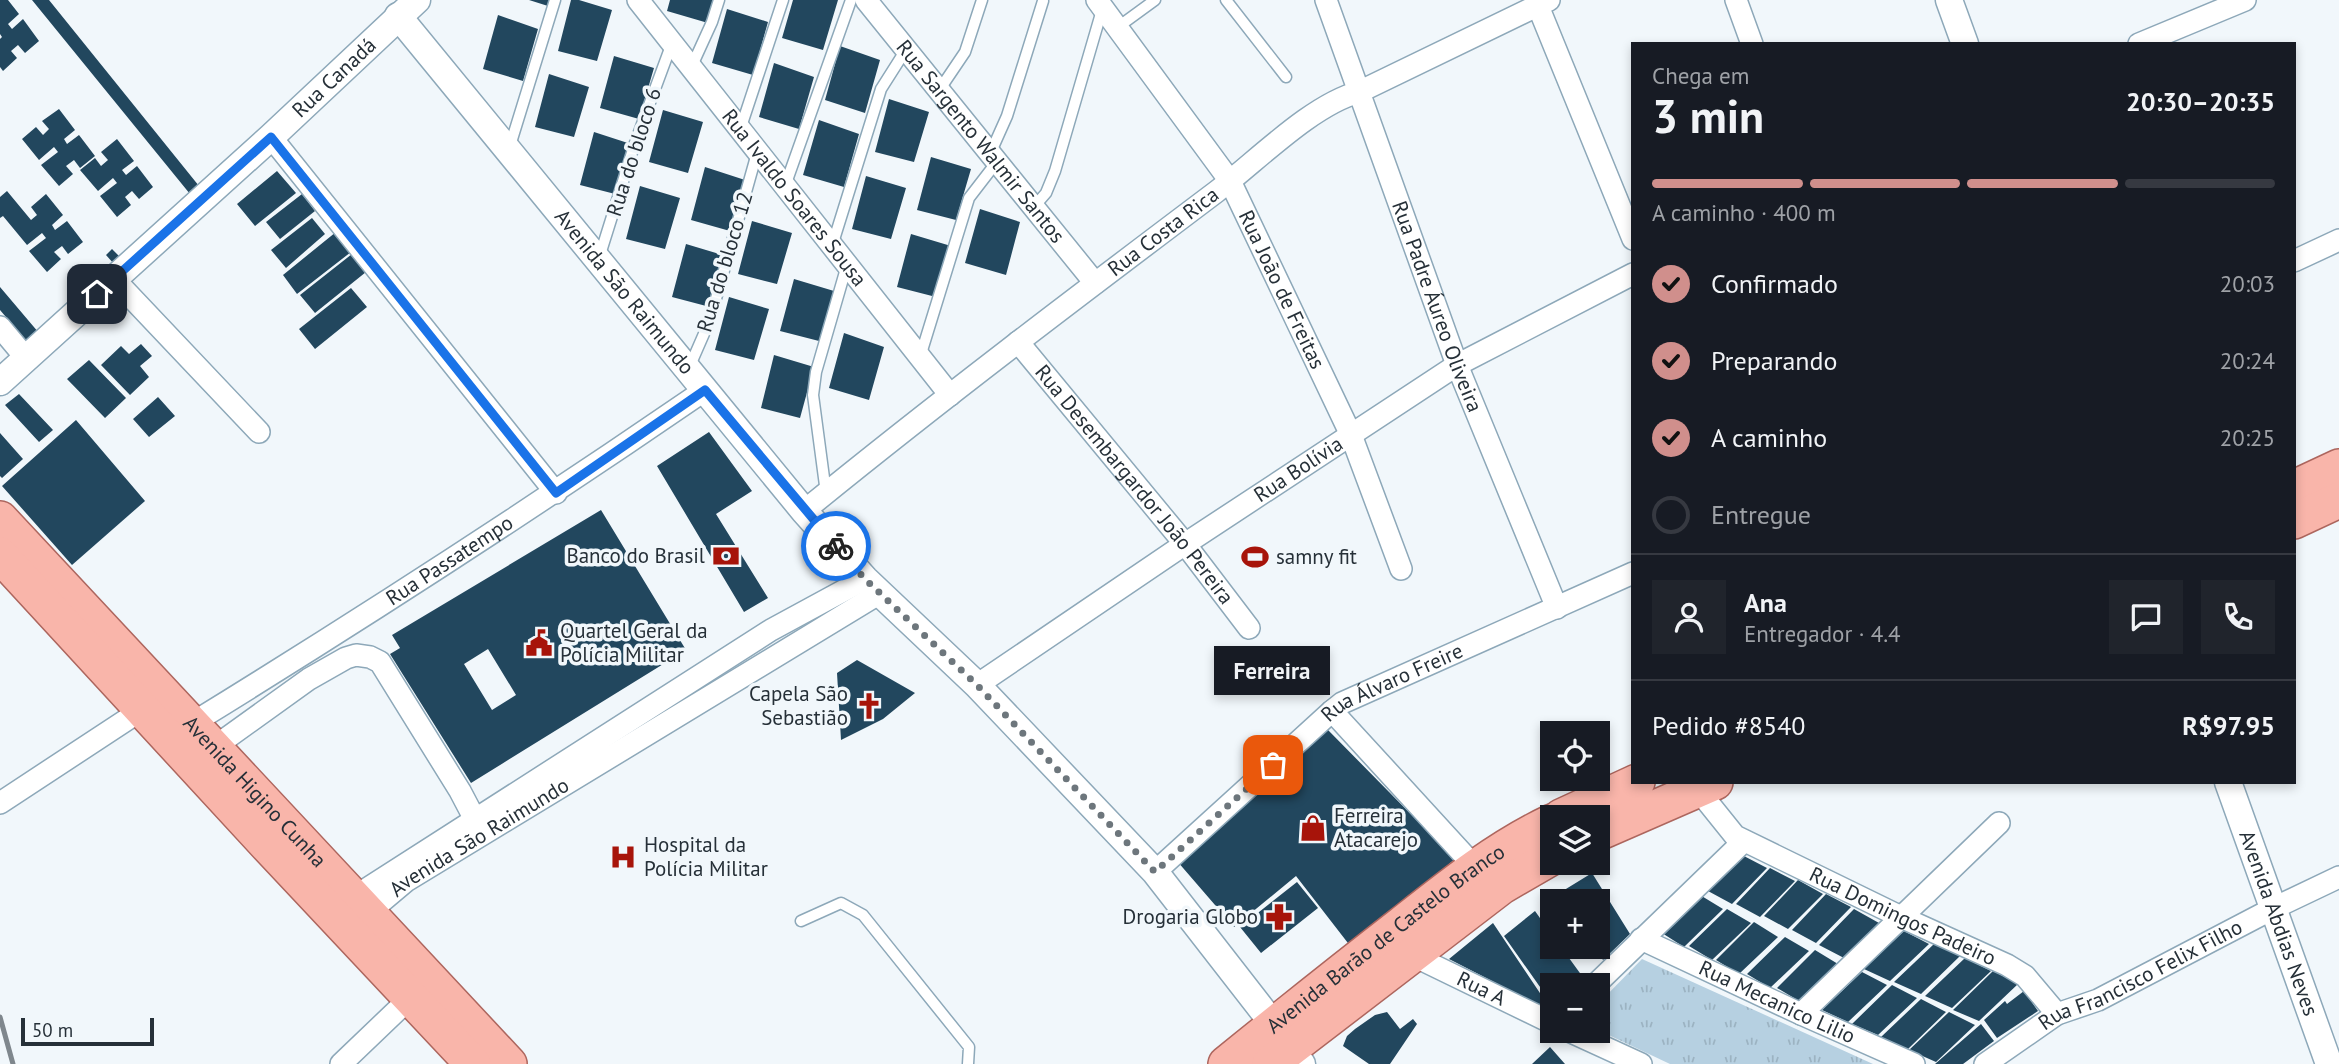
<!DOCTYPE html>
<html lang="pt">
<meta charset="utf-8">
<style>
body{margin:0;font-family:"PT Sans",sans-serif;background:#20242c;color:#f1f3f6;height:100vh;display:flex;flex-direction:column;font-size:26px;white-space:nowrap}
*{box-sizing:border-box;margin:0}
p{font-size:23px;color:#9ea1a6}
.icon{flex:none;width:38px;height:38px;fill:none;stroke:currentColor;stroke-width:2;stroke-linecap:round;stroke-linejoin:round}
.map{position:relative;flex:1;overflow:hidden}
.side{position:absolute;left:1631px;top:42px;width:665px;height:742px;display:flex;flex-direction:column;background:#171b24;border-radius:0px;box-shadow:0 4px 10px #0003}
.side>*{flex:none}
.controls{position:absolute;left:1540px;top:721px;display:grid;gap:14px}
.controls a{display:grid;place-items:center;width:70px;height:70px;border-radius:0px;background:#171b24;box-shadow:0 4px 10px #0003;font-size:35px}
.scale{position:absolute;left:21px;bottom:18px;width:133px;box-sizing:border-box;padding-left:7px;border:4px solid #263038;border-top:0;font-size:19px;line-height:24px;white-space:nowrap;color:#263038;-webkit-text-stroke:5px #f1f7fb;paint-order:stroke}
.pin{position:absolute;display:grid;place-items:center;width:60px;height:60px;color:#fff;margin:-30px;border-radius:14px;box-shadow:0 4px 10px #0006}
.courier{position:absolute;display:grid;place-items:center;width:70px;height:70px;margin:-35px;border:5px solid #1a73e8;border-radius:50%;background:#fff;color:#222;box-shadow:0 2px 9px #0007}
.bubble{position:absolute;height:49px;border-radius:0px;background:#171b24;box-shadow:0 4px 10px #0003;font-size:23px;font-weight:600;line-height:49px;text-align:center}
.overview em{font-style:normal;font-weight:600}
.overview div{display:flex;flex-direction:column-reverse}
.overview{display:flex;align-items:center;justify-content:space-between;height:119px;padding:0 21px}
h1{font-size:46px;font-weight:600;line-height:52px}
.bar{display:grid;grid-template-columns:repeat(4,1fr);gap:10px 7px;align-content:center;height:84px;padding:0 21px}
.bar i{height:9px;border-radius:5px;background:#363941}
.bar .selected{background:#d08f8c}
.bar p{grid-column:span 4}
.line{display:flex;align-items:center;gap:18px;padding:0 21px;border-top:2px solid #363941}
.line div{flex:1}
.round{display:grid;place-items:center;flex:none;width:74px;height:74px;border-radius:0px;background:#20242c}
ol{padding:0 21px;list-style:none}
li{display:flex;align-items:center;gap:21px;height:77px}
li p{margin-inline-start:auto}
li .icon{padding:7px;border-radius:50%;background:#d08f8c;color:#111;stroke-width:4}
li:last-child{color:#9ea1a6}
li i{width:38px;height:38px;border:4px solid #363941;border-radius:50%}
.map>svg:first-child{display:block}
.park{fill:url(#park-tufts)}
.building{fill:#22475e;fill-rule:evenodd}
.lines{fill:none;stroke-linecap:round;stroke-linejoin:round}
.service-casing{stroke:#8da8b9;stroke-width:13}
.minor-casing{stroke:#8da8b9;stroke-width:24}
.tertiary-casing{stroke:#8da8b9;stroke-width:29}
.primary-casing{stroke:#ad665e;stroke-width:38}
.service{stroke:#fff;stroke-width:10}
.minor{stroke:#fff;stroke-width:21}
.tertiary{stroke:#fff;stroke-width:26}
.primary{stroke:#f9b5aa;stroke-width:35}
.rail{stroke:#7f878d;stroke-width:5}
.done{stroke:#6d767c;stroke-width:7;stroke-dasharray:0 12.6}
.route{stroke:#1a73e8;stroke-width:9}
.labels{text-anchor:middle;stroke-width:7;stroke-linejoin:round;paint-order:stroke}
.street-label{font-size:21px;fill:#263038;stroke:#f1f7fb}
.poi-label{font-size:21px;fill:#263038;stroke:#f1f7fb;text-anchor:start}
</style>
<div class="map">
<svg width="2339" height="1064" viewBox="0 0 2339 1064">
<defs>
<pattern id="park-tufts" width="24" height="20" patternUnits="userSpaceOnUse" patternTransform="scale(1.75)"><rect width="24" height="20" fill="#b6d0e1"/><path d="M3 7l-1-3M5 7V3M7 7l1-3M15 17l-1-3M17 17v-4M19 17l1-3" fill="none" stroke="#9cb3c2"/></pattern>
</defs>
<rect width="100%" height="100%" fill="#f1f7fb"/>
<path class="park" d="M1642 959 1873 1064H1670L1598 1030V1004Z"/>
<path class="building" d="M0 0H8L19 14 8 24 12 29 23 19 39 41 25 53 18 45 11 51 17 58 3 71 0 67V39L2 37 0 34Z
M32 0H49L199 186 190 194Z
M529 0H550L548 6Z
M571 0H579L612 10 597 61 558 51Z
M670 0H714L708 23 667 11Z
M793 0H838L823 50 782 38Z
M727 9 768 22 753 75 712 63Z
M498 15 538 29 523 81 483 69Z
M840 46 880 60 865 113 825 100Z
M614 56 654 68 639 119 600 108Z
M774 63 814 77 799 129 759 117Z
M549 74 589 87 574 137 535 127Z
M889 99 929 112 914 162 875 152Z
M59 109 75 130 64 139 67 144 79 135 95 156 80 168 74 160 66 166 73 174 59 186 41 165 58 152 54 147 39 160 22 139 36 127 43 135 49 129 42 121Z
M663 110 703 122 688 173 649 162Z
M819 120 859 134 844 187 803 175Z
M594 132 634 145 619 195 580 185Z
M117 139 134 161 122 170 126 175 137 166 153 187 139 199 132 191 125 197 131 205 117 217 100 196 117 183 113 178 98 191 80 170 95 158 101 166 108 160 101 152Z
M931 157 971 169 956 220 917 210Z
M705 167 745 180 730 231 691 220Z
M277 171 296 193 255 226 237 204Z
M866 176 906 188 891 239 852 229Z
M640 186 680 198 665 249 626 239Z
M7 191 31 220 37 215 31 207 46 194 63 215 52 225 55 230 67 221 83 242 68 254 62 246 54 252 61 259 47 272 29 251 46 238 42 233 27 245 3 216 0 218V197Z
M302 194 315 211 280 239 266 222Z
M980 209 1020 222 1006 275 965 263Z
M312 218 325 234 286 268 271 250Z
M752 221 792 233 777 284 738 274Z
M336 232 351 252 297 294 283 275Z
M911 234 951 246 936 297 897 287Z
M686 244 726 256 710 307 672 297Z
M112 249 121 258 114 264 106 255Z
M352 254 366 272 315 313 300 295Z
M794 279 834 291 819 341 780 331Z
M0 287 39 333 28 343 0 310Z
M351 288 367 307 315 349 299 329Z
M729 297 769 309 754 360 715 350Z
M844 333 884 347 869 400 829 388Z
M141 344 152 356 140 366 149 377 130 395 101 365 121 346 129 354Z
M774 355 814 367 800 418 761 408Z
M89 360 126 398 105 418 67 379Z
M19 394 53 430 39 442 5 405Z
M158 397 175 416 149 437 133 419Z
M76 420 145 501 72 565 2 486Z
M709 432 752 491 716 514 768 598 744 612 657 466Z
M0 433 23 459 2 478 0 476Z
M601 510 686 650 471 783 390 654 400 648 392 635ZM488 649 516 695 492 710 464 664Z
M857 660 915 693 883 719 841 740 837 673Z
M1328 730 1455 859 1351 947 1296 876 1234 927 1177 861Z
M1742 855 1767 868 1732 904 1708 891Z
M1770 868 1795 881 1760 917 1736 904Z
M1592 873 1630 934 1603 960 1595 947H1598V901H1567L1561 892Z
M1798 880 1823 894 1788 929 1764 916Z
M1297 882 1318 908 1261 953 1240 927Z
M1826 894 1851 907 1816 943 1792 930Z
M1700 895 1723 909 1684 947 1662 933Z
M1727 909 1751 923 1712 960 1689 946Z
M1854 909 1879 923 1844 958 1819 945Z
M1535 911 1552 935V947H1561L1585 980 1580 985H1552V1004L1504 936Z
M1754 922 1778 937 1739 974 1716 960Z
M1493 923 1552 1011V1012L1449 959Z
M1904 931 1929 944 1890 981 1864 969Z
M1785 937 1809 951 1770 988 1747 974Z
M1934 944 1960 956 1921 994 1894 982Z
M1815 950 1838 964 1799 1001 1777 988Z
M1965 958 1991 971 1952 1008 1925 996Z
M1993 971 2018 984 1979 1021 1953 1010Z
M1862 972 1887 985 1848 1022 1822 1010Z
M1892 985 1917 998 1878 1035 1852 1024Z
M2024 991 2038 1011 1997 1038 1984 1020 2005 1001 2007 1004Z
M1921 999 1946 1012 1908 1049 1881 1037Z
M1387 1012 1400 1029 1413 1019 1417 1024 1390 1064H1369L1343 1046 1347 1036 1355 1029 1375 1015Z
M1949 1012 1975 1025 1936 1062 1909 1050Z
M1981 1024 1994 1041 1963 1064H1935Z
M1550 1047 1565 1064H1532Z"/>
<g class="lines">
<defs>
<path id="service" d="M1226 0 1286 77
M1118 27 1155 0
M691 68 712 22 719 0
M940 89 965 52 982 0
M740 130 783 0
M509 149 555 0
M990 154 1007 116 1043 1
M785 186 851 0
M1033 208 1046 193 1055 171 1102 10
M832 246 881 89 907 48
M599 258 635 143 672 43
M920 357 969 198 996 163
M689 368 710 320 757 153
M826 493 813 395 816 372 847 265
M801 921 841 903 863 915 969 1047 968 1064"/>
<g id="minor">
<path id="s1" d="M638 0 950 395"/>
<path id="s2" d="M866 0 1095 283"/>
<path id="s3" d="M1097 0 1230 181 1351 435 1401 569"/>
<path id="s4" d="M1326 0 1457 365 1557 608"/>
<path d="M1736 0 1752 44"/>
<path d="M1538 6 1633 239"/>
<path d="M2139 44 2245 0"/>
<path d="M271 137 556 493"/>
<path d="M2294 261 2339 240"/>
<path d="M114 279 259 432"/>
<path d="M0 327 26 358"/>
<path id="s5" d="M1018 342 1185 544 1249 628"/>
<path id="s6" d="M804 511C939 401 1078 296 1216 192 1257 161 1311 105 1359 92L1549 0"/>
<path id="s7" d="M977 685 1185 544 1457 365 1633 274"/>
<path d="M1332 711 1475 867"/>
<path id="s8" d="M191 724C365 617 536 506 705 390"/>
<path d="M213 748 309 679 346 658 356 655 370 657 380 662 460 791 481 831"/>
<path id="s9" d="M1698 790 1735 836 1901 917 2007 965 2025 976 2057 1014"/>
<path d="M0 803 143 709"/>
<path id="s10" d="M1155 872 1332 711 1342 703 1633 573"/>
<path d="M354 897 771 630 865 579"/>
<path id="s11" d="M368 913 406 881 880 593"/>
<path id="s12" d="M1641 939 1801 1014 1914 1064"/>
<path id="s13" d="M1412 955 1552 1023"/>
<path d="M1595 985 1744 841"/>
<path d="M1801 1014 1999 823"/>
<path d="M1569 1031 1641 1064"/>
<path d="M341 1064 410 998"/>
<path id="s14" d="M1985 1064 2057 1014 2098 1000 2274 908 2339 877"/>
</g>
<g id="tertiary">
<path d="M1949 0 1965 44"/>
<path id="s15" d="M398 16 804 511 865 579 977 685 1155 872 1274 1025 1302 1064"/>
<path id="s16" d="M0 382 271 137 417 0"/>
<path id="s17" d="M2228 782 2329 1064"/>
</g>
<g id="primary">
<path d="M2294 488 2339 467"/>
<path id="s18" d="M0 519 509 1064"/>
<path d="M2294 521 2339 500"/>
<path d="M0 555 269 847 473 1064"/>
<path d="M1561 817 1637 782"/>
<path d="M1598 833 1715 782"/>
<path id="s19" d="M1226 1064C1284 1017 1343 970 1402 924 1450 886 1497 848 1552 822"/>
<path d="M1270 1064 1502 886 1552 857"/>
</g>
</defs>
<use href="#service" class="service-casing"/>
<use href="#minor" class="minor-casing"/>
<use href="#tertiary" class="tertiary-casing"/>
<use href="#primary" class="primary-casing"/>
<use href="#service" class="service"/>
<use href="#minor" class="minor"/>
<use href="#tertiary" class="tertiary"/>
<use href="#primary" class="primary"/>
<path class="rail" d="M0 1017 13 1064"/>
</g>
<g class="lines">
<path class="done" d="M836 546 865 579 977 685 1155 872 1273 765"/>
<path class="route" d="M97 294 271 137 556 493 705 390 836 546"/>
</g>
<defs>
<symbol id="bank-bare" viewBox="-9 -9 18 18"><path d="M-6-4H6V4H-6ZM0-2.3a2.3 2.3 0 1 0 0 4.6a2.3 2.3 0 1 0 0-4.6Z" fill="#a7140a" stroke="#f1f7fb" stroke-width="2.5" paint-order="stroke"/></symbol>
<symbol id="stadium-bare" viewBox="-9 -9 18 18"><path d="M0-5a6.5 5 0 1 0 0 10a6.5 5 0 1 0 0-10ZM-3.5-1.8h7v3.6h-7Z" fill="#a7140a" stroke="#f1f7fb" stroke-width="2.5" paint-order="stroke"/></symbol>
<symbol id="civic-bare" viewBox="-9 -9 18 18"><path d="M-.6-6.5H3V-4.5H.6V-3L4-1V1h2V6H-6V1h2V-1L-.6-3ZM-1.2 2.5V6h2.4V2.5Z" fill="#a7140a" stroke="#f1f7fb" stroke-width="2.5" paint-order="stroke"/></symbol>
<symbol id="church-bare" viewBox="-9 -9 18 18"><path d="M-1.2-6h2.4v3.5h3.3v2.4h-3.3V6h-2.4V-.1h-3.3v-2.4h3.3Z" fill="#a7140a" stroke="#f1f7fb" stroke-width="2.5" paint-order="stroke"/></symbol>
<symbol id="shop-bare" viewBox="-9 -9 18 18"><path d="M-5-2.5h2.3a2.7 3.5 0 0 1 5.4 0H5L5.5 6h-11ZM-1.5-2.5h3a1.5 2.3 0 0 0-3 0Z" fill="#a7140a" stroke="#f1f7fb" stroke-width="2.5" paint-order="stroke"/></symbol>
<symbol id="hospital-bare" viewBox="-9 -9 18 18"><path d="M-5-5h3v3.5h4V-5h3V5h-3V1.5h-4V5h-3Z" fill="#a7140a" stroke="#f1f7fb" stroke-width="2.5" paint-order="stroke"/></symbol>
<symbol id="pharmacy-bare" viewBox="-9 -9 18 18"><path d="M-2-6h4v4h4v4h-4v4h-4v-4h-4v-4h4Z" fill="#a7140a" stroke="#f1f7fb" stroke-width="2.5" paint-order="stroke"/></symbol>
</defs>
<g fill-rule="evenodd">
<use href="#bank-bare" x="707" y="537" width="38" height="38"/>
<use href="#stadium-bare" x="1236" y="538" width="38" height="38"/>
<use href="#civic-bare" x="520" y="624" width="38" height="38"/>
<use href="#church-bare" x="850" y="687" width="38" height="38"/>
<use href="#shop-bare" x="1294" y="809" width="38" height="38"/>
<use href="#hospital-bare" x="604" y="838" width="38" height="38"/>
<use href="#pharmacy-bare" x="1260" y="898" width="38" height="38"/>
</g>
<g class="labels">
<g class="street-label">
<text dy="7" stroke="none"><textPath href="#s16" startOffset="452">Rua Canadá</textPath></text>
<text dy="7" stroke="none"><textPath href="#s2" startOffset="182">Rua Sargento Walmir Santos</textPath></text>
<text transform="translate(634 152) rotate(-72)" y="7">Rua do bloco 6</text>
<text dy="7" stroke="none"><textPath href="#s1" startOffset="252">Rua Ivaldo Soares Sousa</textPath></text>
<text dy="7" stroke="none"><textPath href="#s6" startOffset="455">Rua Costa Rica</textPath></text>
<text transform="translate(725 262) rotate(-73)" y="7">Rua do bloco 12</text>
<text dy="7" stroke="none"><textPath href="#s3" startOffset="345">Rua João de Freitas</textPath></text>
<text dy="7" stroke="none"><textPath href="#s15" startOffset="357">Avenida São Raimundo</textPath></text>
<text dy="7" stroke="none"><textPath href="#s4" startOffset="326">Rua Padre Áureo Oliveira</textPath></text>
<text dy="7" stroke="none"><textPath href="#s7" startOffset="387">Rua Bolívia</textPath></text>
<text dy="7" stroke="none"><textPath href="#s5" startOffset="184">Rua Desembargardor João Pereira</textPath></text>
<text dy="7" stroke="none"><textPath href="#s8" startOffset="306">Rua Passatempo</textPath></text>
<text dy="7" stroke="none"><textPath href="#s10" startOffset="306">Rua Álvaro Freire</textPath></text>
<text dy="7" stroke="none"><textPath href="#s18" startOffset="373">Avenida Higino Cunha</textPath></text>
<text dy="7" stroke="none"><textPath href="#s11" startOffset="135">Avenida São Raimundo</textPath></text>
<text dy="7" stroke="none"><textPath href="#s9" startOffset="245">Rua Domingos Padeiro</textPath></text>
<text dy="7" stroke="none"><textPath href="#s17" startOffset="150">Avenida Abdias Neves</textPath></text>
<text dy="7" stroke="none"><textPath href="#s19" startOffset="203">Avenida Barão de Castelo Branco</textPath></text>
<text dy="7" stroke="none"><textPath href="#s14" startOffset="180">Rua Francisco Felix Filho</textPath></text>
<text dy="7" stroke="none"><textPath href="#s13" startOffset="77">Rua A</textPath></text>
<text dy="7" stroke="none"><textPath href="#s12" startOffset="150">Rua Mecanico Lilio</textPath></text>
</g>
<g class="poi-label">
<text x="705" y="563" text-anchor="end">Banco do Brasil</text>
<text x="1276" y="564">samny fit</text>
<text x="560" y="638">Quartel Geral da<tspan x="560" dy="24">Polícia Militar</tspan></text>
<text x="848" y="701" text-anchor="end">Capela São<tspan x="848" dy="24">Sebastião</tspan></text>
<text x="1334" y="823">Ferreira<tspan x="1334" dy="24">Atacarejo</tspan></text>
<text x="644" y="852">Hospital da<tspan x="644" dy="24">Polícia Militar</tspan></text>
<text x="1258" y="924" text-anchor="end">Drogaria Globo</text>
</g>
</g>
</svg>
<div class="controls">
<a><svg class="icon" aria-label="locate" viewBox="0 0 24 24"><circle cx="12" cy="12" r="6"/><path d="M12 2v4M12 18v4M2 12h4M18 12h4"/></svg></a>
<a><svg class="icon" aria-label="layers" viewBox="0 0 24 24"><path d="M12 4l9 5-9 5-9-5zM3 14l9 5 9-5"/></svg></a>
<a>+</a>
<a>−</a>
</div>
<div class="scale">50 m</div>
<div class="pin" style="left:1273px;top:765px;background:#ea580c"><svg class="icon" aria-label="bag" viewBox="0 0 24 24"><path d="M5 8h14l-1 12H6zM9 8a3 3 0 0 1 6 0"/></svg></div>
<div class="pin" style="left:97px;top:294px;background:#1f2937"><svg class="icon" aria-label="home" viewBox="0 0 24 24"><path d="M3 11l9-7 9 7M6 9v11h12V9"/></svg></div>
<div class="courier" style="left:836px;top:546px"><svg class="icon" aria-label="bike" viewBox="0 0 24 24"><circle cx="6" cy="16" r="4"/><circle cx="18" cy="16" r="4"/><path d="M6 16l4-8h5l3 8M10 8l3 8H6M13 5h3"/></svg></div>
<div class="bubble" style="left:1214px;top:646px;width:116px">Ferreira</div>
<section class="side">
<div class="overview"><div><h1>3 min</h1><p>Chega em</p></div><em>20:30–20:35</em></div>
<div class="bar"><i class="selected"></i><i class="selected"></i><i class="selected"></i><i></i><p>A caminho · 400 m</p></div>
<ol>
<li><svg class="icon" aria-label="check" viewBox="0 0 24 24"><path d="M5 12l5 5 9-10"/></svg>Confirmado<p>20:03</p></li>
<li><svg class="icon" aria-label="check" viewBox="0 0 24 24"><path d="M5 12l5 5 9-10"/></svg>Preparando<p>20:24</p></li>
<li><svg class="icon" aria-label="check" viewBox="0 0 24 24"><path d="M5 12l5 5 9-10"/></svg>A caminho<p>20:25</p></li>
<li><i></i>Entregue</li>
</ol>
<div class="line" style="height:126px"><a class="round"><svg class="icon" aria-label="person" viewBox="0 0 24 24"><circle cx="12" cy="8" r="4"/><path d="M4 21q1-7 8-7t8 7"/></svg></a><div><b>Ana</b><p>Entregador · 4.4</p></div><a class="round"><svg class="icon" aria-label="chat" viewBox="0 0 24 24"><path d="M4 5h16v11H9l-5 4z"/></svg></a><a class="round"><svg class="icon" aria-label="phone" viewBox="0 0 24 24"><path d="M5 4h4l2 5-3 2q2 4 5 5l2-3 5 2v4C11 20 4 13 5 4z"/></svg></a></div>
<div class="line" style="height:91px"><div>Pedido #8540</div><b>R$97.95</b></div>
</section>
</div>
